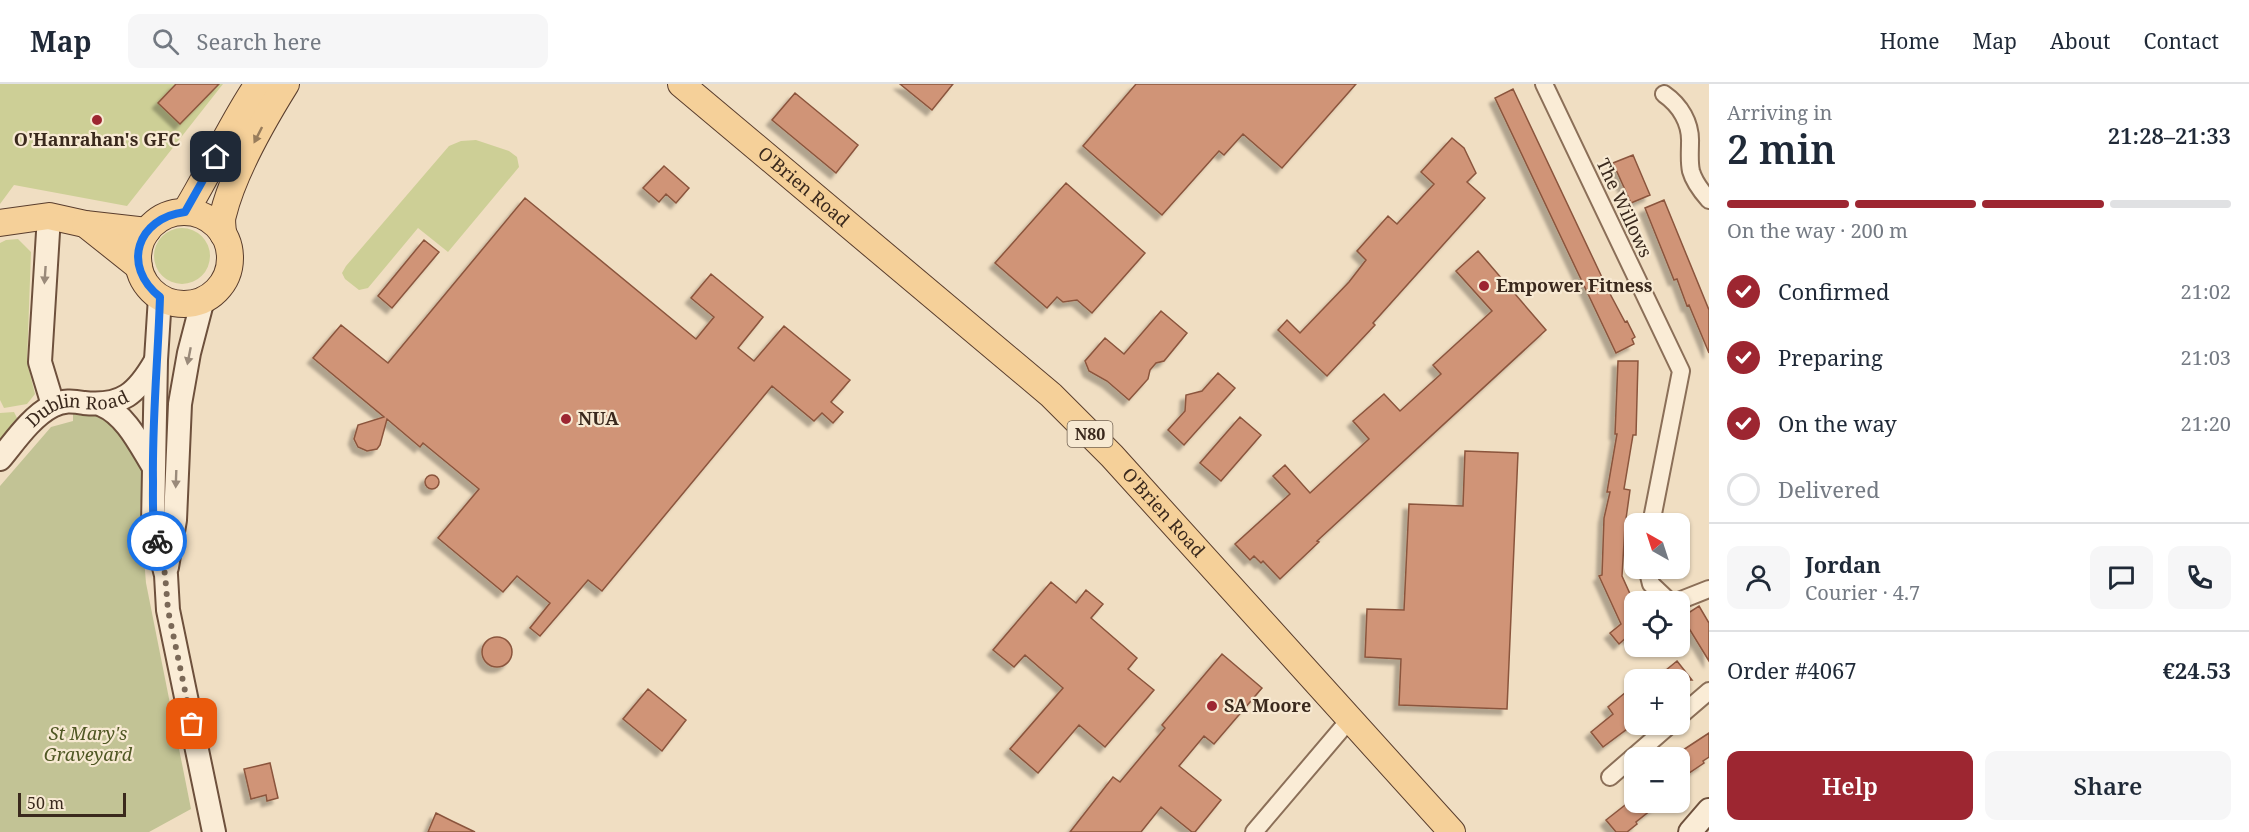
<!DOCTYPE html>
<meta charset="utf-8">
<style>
body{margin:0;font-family:"Noto Serif",serif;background:#f6f6f7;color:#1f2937;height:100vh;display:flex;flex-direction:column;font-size:22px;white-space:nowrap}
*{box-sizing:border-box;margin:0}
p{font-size:20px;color:#747a83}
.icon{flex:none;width:33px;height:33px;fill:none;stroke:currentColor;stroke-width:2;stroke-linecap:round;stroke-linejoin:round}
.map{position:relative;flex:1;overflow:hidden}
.drawer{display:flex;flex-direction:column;background:#fff;width:540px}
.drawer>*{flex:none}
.needle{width:39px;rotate:321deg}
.tools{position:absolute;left:1624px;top:429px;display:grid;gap:12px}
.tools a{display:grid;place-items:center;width:66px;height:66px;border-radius:12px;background:#fff;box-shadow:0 2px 4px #0004;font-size:30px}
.scale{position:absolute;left:18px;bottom:15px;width:108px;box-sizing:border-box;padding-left:6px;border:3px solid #3a291d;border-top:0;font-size:16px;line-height:21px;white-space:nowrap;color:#3a291d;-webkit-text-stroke:4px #f7e9d2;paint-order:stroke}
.pin{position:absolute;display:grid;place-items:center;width:51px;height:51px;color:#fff;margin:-26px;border-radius:12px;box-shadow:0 3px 9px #0006}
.courier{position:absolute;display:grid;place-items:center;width:60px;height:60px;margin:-30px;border:4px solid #1a73e8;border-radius:50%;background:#fff;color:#222;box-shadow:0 2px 8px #0007}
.headline em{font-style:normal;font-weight:600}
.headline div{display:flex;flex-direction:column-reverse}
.headline{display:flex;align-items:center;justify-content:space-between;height:102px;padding:0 18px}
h1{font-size:39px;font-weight:600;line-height:45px}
.bar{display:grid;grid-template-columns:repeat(4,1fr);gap:9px 6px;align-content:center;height:72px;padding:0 18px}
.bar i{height:8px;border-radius:4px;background:#e0e1e3}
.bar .current{background:#9d2631}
.bar p{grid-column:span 4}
.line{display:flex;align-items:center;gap:15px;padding:0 18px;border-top:2px solid #e0e1e3}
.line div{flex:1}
.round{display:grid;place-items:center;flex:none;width:63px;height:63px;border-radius:12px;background:#f6f6f7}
ol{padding:0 18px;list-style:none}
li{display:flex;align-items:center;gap:18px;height:66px}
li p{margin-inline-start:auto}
li .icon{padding:6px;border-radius:50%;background:#9d2631;color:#fff;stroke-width:4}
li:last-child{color:#747a83}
li i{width:33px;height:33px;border:3px solid #e0e1e3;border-radius:50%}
.action{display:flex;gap:12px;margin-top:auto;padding:12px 18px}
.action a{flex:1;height:69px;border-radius:12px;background:#9d2631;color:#fff;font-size:24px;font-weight:600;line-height:69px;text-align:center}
.action a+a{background:#f6f6f7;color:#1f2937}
header{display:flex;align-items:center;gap:36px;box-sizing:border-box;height:84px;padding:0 30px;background:#fff;border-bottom:2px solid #e0e1e3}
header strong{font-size:28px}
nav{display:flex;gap:33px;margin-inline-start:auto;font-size:21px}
.search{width:420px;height:54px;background:#f6f6f7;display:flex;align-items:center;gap:15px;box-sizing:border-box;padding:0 21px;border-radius:12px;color:#747a83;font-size:22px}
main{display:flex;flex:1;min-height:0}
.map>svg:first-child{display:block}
.green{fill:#cdcf96}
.cemetery{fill:#c2c395}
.building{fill:#d09477;stroke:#8b553d;stroke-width:1.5;filter:url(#shadow)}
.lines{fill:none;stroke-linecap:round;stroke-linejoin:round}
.minor-casing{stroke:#8b6f58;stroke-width:20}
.secondary-casing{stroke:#6d503c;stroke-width:26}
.primary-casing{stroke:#593d2d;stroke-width:28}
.minor{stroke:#faecd6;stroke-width:16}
.secondary{stroke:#faecd6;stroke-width:22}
.primary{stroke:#f5d099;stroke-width:26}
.oneway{fill:#987c5b}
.oneway2{fill:#9a8a7a}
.done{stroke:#7a6857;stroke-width:6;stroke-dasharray:0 10.8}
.route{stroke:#1a73e8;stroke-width:8}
.poi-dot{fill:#9d2631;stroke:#f7e9d2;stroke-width:2}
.labels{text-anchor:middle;stroke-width:4.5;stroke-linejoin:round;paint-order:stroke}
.shield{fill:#f7e9d2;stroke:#736353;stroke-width:1.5}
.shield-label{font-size:16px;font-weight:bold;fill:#3a291d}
.poi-label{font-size:18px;font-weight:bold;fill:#3a291d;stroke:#f7e9d2;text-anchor:start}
.street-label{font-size:18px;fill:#3a291d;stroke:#f7e9d2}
.park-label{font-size:18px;font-style:italic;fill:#4f5723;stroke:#f7e9d2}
</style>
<header>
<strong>Map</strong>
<div class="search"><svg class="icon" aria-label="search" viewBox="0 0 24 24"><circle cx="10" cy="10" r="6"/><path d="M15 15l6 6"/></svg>Search here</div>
<nav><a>Home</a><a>Map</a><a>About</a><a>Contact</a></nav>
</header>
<main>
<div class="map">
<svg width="1709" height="748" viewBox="0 0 1709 748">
<defs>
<filter id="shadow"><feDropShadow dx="-5.5" dy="5.5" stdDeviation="1.5" flood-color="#0004"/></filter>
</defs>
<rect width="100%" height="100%" fill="#f0dec2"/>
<path class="green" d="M0 0H223L127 122 14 101 0 120Z
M476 56 509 67 517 73 519 83 448 168 418 144 368 204 359 206 345 195 342 189 346 182 449 62 461 57Z
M154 172a28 28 0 1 1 56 0a28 28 0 1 1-56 0Z
M18 155 31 168 27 278 35 310 27 320 4 324 0 316V159L6 156Z
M14 328 17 334 0 355V329Z"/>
<path class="cemetery" d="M94 328 122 344 144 388 140 425 146 499 191 725 149 748H0V402L51 343 73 337V330Z"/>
<path class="building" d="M176 0H219L180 40 158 19Z
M900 0H953L932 26Z
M1136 0H1356L1282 84 1243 50 1224 71 1219 67 1162 131 1083 62Z
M1513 5 1608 206 1625 238 1627 237 1635 253 1632 255 1634 260 1616 269 1495 14Z
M795 9 858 61 836 89 772 36Z
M1452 54 1464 64 1476 89 1467 98 1485 114 1373 239 1375 241 1327 292 1278 246 1287 236 1300 249 1349 198 1366 176 1357 167 1388 132 1397 140 1434 100 1421 88Z
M1633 71 1650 111 1631 119 1613 79Z
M664 82 689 104 676 119 666 110 659 118 643 104Z
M1066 99 1145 169 1092 229 1077 216 1063 218 1057 213 1047 224 995 179Z
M525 114 696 255 714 233 691 214 711 190 763 233 738 264 754 277 784 242 850 296 831 318 843 328 833 339 822 329 814 337 772 302 602 507 588 496 540 552 530 544 550 519 517 492 503 508 438 454 479 405 423 359 420 363 387 335 380 361 377 365 367 367 358 363 354 355 358 341 384 333 313 274 341 241 388 279Z
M1664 116 1709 226V269L1689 221 1687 222 1677 195 1674 196 1645 124Z
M424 156 439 168 392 224 378 212Z
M1478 167 1546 246 1317 457 1319 458 1280 495 1263 477 1261 479 1254 472 1250 476 1235 460 1290 410 1273 392 1285 381 1310 409 1369 355 1353 337 1384 310 1400 327 1441 290 1433 281 1492 227 1456 187Z
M1161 227 1187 249 1164 277 1156 279 1150 286 1148 295 1129 316 1107 297 1089 287 1085 277 1105 254 1124 270Z
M1618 277H1638L1636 351H1633L1624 405 1630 406 1625 442 1622 492 1635 521V560L1628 552 1619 560 1610 549 1621 540 1599 492 1602 491 1604 434 1610 408H1607L1617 350H1615Z
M1218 289 1235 304 1184 361 1168 346 1185 327 1186 311 1202 307Z
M1240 333 1261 351 1221 397 1200 379Z
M1465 367 1518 369 1507 625 1399 621 1401 575 1365 573 1367 525 1404 526 1409 420 1463 422Z
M425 398a7 7 0 1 1 14 0a7 7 0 1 1-14 0Z
M1051 498 1076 519 1086 506 1103 520 1091 534 1137 574 1128 585 1154 606 1105 663 1079 641 1038 689 1010 665 1063 604 1025 571 1014 583 993 566Z
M1699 522 1709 539V577L1682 533Z
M482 568a15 15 0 1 1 30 0a15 15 0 1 1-30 0Z
M1222 570 1262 604 1214 660 1204 652 1179 682 1221 716 1195 748H1192L1161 723 1141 748H1070L1113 693 1120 698 1165 644 1162 641Z
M1677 577 1692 596H1654Z
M648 605 686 636 662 667 623 635Z
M1626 608 1635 619V639L1603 663 1591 648 1613 630 1608 623Z
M1709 649V673L1703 677 1704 679 1680 695V668Z
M270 679 278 714 267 717 266 711 251 715 244 685Z
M1629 718H1661L1636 738 1637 740 1627 748H1616L1606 736Z
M436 729 452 737 475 748H428Z"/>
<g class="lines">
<defs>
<path id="minor" d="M1544 0 1681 287 1651 440
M1664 10C1680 21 1691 39 1690 59 1690 68 1689 78 1691 87 1694 98 1702 108 1709 116
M1647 484 1651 500 1670 518
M1676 518 1709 505
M1680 632 1709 607
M1610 693 1671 640
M1254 748 1350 635"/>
<g id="secondary">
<path d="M49 132 40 278 53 321"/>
<path d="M160 213 156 276 153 440 166 491 168 526 214 748"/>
<path d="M102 321C126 331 140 361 153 382"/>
<path id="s1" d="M0 375C15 357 31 333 52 322 63 316 73 317 84 319 122 323 137 309 155 278"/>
<path d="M167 483 175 436 180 320 189 269 203 215"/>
<path d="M1690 748 1709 726"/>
</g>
<g id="primary">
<path id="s2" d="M681 0 1051 311 1112 372 1452 748"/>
<path d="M185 128C211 86 230 41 258 0"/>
<circle cx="184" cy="174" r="46"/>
<path d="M0 139 49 132 85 140 147 147"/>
<path d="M85 140 139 183"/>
<path d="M223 150C223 144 221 137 223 131 233 89 263 37 286 0"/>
</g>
</defs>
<use href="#minor" class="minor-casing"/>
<use href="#secondary" class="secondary-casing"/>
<use href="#primary" class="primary-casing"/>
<use href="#minor" class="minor"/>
<use href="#secondary" class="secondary"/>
<use href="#primary" class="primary"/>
</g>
<defs><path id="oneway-solid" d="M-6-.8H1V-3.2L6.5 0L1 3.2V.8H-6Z" transform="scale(1.5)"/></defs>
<use class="oneway" href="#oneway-solid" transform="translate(258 51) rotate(117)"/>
<g class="oneway2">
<use href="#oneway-solid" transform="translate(45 191) rotate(94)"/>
<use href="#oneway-solid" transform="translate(189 272) rotate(101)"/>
<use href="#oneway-solid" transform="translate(176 395) rotate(92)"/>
</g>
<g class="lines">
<path class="done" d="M157 457 165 490 168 526 192 640"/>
<path class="route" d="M157 457C152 437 153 418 153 397 152 336 158 275 160 213 121 182 137 134 185 128L216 73"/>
</g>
<g class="poi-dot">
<circle cx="97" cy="36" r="6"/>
<circle cx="1484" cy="202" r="6"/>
<circle cx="566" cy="335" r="6"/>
<circle cx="1212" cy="622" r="6"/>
</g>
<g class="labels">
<rect class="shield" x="1067.5" y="337" width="45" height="26" rx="4.5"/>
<g class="shield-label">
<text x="1090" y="356">N80</text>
</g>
<g class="poi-label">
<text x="97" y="62" text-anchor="middle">O'Hanrahan's GFC</text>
<text x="1496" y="208">Empower Fitness</text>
<text x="578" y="341">NUA</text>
<text x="1224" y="628">SA Moore</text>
</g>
<g class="street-label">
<text dy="6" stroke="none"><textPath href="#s2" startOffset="160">O'Brien Road</textPath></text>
<text transform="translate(1624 124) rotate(65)" y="6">The Willows</text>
<text dy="6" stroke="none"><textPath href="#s1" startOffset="99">Dublin Road</textPath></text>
<text dy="6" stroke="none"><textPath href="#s2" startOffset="646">O'Brien Road</textPath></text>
</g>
<g class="park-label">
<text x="88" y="656">St Mary's<tspan x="88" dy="21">Graveyard</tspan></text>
</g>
</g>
</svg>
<div class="tools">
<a><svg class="needle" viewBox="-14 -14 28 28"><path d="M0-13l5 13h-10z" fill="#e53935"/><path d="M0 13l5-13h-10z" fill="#747a83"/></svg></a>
<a><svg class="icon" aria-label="locate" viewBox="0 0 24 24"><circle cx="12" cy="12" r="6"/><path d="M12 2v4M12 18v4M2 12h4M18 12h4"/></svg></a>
<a>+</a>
<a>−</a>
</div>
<div class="scale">50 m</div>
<div class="pin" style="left:192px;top:640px;background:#ea580c"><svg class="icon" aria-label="bag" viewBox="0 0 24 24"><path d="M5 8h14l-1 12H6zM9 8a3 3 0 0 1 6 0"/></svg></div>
<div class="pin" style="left:216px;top:73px;background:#1f2937"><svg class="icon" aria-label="home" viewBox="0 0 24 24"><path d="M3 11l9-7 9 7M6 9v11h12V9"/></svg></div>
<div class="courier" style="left:157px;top:457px"><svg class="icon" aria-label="bike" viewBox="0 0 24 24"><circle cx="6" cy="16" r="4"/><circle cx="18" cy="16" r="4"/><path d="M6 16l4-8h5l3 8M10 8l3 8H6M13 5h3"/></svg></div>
</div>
<section class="drawer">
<div class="headline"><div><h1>2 min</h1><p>Arriving in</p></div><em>21:28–21:33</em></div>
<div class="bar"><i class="current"></i><i class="current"></i><i class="current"></i><i></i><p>On the way · 200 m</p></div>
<ol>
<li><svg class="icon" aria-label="check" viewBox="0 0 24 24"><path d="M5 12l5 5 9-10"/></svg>Confirmed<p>21:02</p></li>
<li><svg class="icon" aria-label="check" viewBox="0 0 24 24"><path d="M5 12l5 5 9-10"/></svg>Preparing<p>21:03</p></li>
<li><svg class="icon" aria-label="check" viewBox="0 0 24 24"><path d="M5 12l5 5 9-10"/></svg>On the way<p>21:20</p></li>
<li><i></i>Delivered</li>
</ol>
<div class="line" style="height:108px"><a class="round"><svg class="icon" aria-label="person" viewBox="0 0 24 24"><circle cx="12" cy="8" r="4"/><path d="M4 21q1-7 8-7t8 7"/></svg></a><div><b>Jordan</b><p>Courier · 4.7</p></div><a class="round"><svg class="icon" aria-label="chat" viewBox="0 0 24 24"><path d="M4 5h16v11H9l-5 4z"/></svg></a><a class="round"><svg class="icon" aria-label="phone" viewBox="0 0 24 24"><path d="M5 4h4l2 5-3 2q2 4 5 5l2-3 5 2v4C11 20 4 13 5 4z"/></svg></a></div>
<div class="line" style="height:78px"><div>Order #4067</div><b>€24.53</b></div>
<div class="action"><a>Help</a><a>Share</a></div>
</section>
</main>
